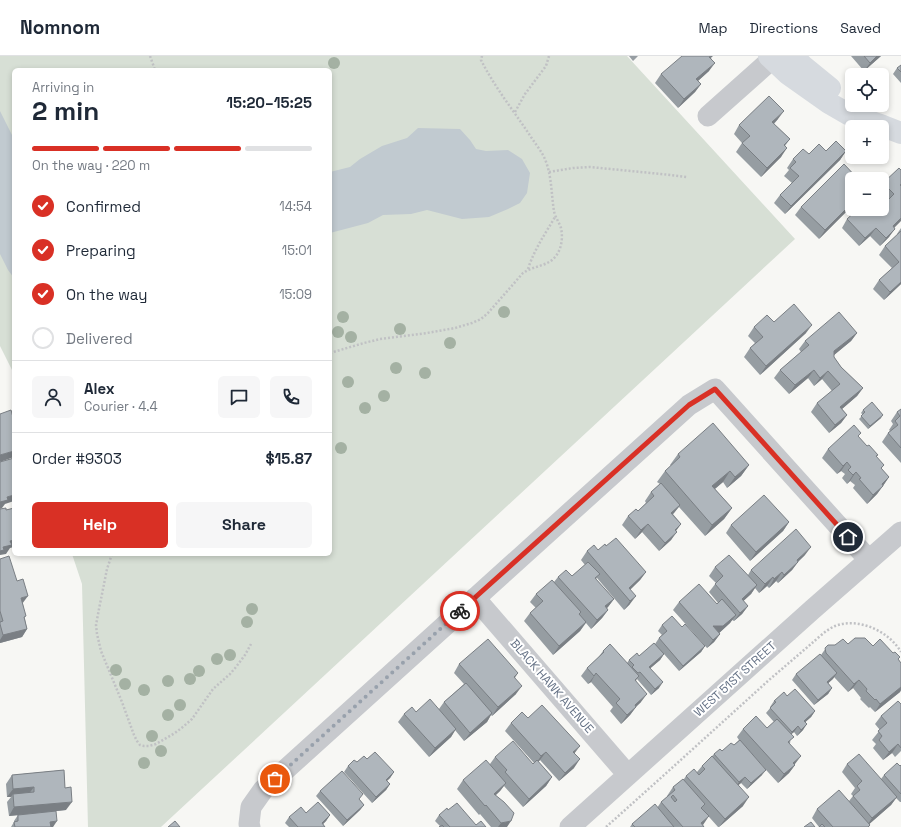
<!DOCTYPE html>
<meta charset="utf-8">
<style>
body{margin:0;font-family:"Space Grotesk",sans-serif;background:#f6f6f7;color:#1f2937;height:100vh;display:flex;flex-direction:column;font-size:15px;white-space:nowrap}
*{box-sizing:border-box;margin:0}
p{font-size:13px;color:#747a83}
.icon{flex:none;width:22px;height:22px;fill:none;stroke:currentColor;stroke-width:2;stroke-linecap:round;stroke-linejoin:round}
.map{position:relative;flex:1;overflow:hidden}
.drawer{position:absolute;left:12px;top:12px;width:320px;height:488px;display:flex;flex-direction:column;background:#fff;border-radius:6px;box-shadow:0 2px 6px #0003}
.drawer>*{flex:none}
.buttons{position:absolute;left:845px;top:12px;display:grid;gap:8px}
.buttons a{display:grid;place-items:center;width:44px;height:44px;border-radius:6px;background:#fff;box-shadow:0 2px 6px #0003;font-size:20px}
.pin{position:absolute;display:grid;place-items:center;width:34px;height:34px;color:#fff;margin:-17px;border:2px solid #fff;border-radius:50%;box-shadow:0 1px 4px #0007}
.courier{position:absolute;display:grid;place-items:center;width:40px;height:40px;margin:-20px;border:3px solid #d93025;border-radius:50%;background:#fff;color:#222;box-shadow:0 1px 5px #0007}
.summary em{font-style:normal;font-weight:800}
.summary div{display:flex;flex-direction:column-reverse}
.summary{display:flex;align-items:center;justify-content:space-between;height:68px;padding:0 20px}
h1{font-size:26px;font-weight:800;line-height:30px}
.bar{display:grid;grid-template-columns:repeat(4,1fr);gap:6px 4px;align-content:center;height:48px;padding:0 20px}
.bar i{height:5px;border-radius:3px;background:#e0e1e3}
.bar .current{background:#d93025}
.bar p{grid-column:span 4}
.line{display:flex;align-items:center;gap:10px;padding:0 20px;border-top:1px solid #e0e1e3}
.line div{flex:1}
.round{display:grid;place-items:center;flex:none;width:42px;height:42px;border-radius:6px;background:#f6f6f7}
ol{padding:0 20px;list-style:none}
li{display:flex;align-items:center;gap:12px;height:44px}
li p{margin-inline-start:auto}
li .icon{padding:4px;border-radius:50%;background:#d93025;color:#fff;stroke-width:4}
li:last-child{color:#747a83}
li i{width:22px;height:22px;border:2px solid #e0e1e3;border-radius:50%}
.action{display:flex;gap:8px;margin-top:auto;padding:8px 20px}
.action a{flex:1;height:46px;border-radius:6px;background:#d93025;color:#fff;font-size:16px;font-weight:800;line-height:46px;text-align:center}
.action a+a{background:#f6f6f7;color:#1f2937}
header{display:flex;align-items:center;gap:24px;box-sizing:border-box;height:56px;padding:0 20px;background:#fff;border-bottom:1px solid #e0e1e3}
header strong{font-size:19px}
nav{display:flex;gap:22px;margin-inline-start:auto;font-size:14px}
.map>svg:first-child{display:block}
.green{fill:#d7dfd5}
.water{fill:#c1cad0}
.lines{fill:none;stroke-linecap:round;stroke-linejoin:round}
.path{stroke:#c0c1c4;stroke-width:2.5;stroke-dasharray:2 2;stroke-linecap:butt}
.minor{stroke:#c7c9cd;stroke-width:21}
.major{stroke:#d6dadf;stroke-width:22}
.tree{fill:#a4b1a3}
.wall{fill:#969da2}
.shaded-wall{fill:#7a7f84}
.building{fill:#afb6bc;stroke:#7a7f84;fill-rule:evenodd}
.done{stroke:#98a1ac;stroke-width:4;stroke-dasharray:0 7.2}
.route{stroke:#d93025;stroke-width:5}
.labels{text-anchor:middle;stroke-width:4;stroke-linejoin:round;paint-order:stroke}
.street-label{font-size:12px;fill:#657286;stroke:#fff}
</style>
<header>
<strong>Nomnom</strong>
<nav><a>Map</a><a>Directions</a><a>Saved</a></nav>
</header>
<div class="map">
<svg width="901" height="771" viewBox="0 0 901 771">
<rect width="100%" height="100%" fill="#f7f7f4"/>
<path class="green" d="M0 0H627L795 183 161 771H88L82 528 72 498H330V14H14V318L0 290Z"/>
<path class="water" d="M0 55 14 83V222L8 214 0 198Z
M418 72 460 73 470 84 476 93 486 95 508 94 522 103 530 117 527 137 520 147 508 153 489 161 462 163 427 154 411 158 383 159 368 167 330 177V116L350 111 360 103 382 90 407 82Z"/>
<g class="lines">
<path class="path" d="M150 0 155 14
M515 56 525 38 546 10 549 0
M549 116 573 112 590 111 661 118 687 121
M528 213C534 194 545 178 555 161
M330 297 364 287 380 283 427 277 455 272 472 267 481 263 488 257 523 217C533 210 548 210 555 201 562 193 563 181 561 172 559 166 555 161 554 155 551 137 552 118 544 101 540 93 534 86 529 78 513 54 494 30 481 4L482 0
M112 498 107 513 99 553 96 569 97 578 101 595 122 646 134 679 137 685 140 689 144 690H149L156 688 175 677 184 670 192 663 213 633 230 618 236 611 245 599 251 588
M606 771C661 722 715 673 769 624 783 612 797 600 811 588 818 582 826 574 835 570 858 561 889 575 901 596"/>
<path class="minor" d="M708 60 772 3
M475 542 628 719
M250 771 249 768 251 751 263 734 689 349 715 333 869 504
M570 771 813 553 901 476"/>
<path class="major" d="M769 0 788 18 829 47 848 58 883 70 901 77
M793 0 803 10 830 32"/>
</g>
<g class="tree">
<circle cx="334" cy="7" r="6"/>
<circle cx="504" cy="256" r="6"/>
<circle cx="343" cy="261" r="6"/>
<circle cx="400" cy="273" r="6"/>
<circle cx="338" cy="276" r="6"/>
<circle cx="351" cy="281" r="6"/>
<circle cx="450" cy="287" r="6"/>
<circle cx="396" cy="312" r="6"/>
<circle cx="425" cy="317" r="6"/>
<circle cx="348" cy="326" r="6"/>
<circle cx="384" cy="340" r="6"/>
<circle cx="365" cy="352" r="6"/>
<circle cx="341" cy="392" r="6"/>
<circle cx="252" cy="553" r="6"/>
<circle cx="247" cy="566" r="6"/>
<circle cx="230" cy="599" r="6"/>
<circle cx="217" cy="603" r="6"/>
<circle cx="116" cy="614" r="6"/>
<circle cx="199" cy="615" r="6"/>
<circle cx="190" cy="623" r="6"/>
<circle cx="168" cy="625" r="6"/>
<circle cx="125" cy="628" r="6"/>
<circle cx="144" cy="634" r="6"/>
<circle cx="180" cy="649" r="6"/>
<circle cx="168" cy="659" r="6"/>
<circle cx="152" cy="680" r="6"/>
<circle cx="161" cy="695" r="6"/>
<circle cx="144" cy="707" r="6"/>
</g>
<path class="wall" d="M629 0H638L633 5Z
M851 0H881L864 15Z
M712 2 711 3 709 15 698 25 701 28 695 36 678 52 655 27 661 18Z
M901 9V27L893 18 897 12Z
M778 63 774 68 790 83 785 90 781 101 761 121 736 96 742 87 734 78 739 69Z
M826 95H846L840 104 785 158 774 147 780 139 792 127 784 120 789 114 787 112 793 103 809 98Z
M899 112 894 172 889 181 880 190 870 180 859 190 842 172 847 163 884 148 887 145 882 140V129Z
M852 150 819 183 795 159 801 151Z
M901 172V228L884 244 873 233 879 224 892 212 879 199 885 190 898 178H897Z
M774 266 806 277 760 319 744 301 750 292 755 287 748 280 754 271Z
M857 277 851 285 834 299V301L841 311 863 332 857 340 842 353 847 359 841 367 829 377 811 356 817 347 832 335 822 323 814 330 808 322 789 338 774 322 780 314 801 296 799 293 805 285Z
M901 353V407L882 386 888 377 890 375 889 374 893 368 891 365 897 356Z
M863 354 881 362 868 373 859 363 863 359 861 357Z
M858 381 867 390 878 399 876 401 884 409 881 413 889 421 877 438 867 448 853 432 855 429 850 425 847 428 842 422 845 418 841 415 837 418 822 402 828 393Z
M678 398 749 409 741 420 727 432 723 426 715 433 732 452 724 463 705 480 679 451 673 458 681 468 676 475 671 484 659 495 642 476 635 483 622 469 628 460 638 455 646 447 645 445 651 436 660 428 657 426 665 415 671 410 670 409Z
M789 466 783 475 750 505 726 477 731 469Z
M606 490 646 516 640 524 630 533V548L624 554 597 522 596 523 614 543 607 552 608 554 602 562 591 573 586 567 580 575 553 599 524 565 530 557 536 552 530 546 536 538 554 526 558 521 572 520 585 509 581 504 587 495 598 494Z
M805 499 798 506 792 514 778 527 776 525 769 532 767 530 759 537 755 532 751 538 743 545 748 550 742 558 734 565 732 564 730 567 719 577 720 578 714 586 707 592 673 554 679 546 717 548 718 547 709 536 716 527 709 520 715 511 748 519 751 514Z
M0 503 23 548 25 563 27 573 22 581 0 587Z
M662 569 682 571 705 590 701 596 679 615 664 598 660 604 650 612 659 632 651 639 637 623 636 625 641 646 636 651 630 659 621 668 610 655 613 651 591 626 588 628 581 620 587 612 598 602 603 595 627 607 629 604 639 600 655 588 659 582 662 579 658 575Z
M848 588 873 590 898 603 901 607V634L900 636 875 656 870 651 869 652 860 643 861 642 853 632 848 636 834 621 828 627 832 632 828 638 814 649 792 624 796 618 821 599 828 589H835Z
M459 608 518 617 515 622 516 638 492 660 491 659 487 666 464 685 455 674 451 681 429 701 398 666 404 658 439 653 444 646 464 628 454 617Z
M787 640 815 655 811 661 805 666 803 674 797 680 794 676 791 678 790 688 795 709 789 717 778 727 748 694 762 719 747 733 741 727 738 729 743 750 719 771H718L702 753 703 769 704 771H630L632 768 657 752 661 746 668 740H667L673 731 684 723 686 720 697 716 702 710 714 698 734 689 739 684 737 681 743 673 767 672 774 666 766 657 771 651H770L774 645Z
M901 648V695L895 701 892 697 883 704 873 692 876 688 872 684 880 674 875 668 881 660Z
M528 662 575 698 574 712 559 725 540 704 538 706 552 721 546 730 523 751 504 730 500 735 496 739 507 771H491L480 758 479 759 457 733 463 724 490 708 495 701 533 708 534 707 505 675 511 667Z
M367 703 394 716 390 722 387 725 390 728 386 734 372 747 344 716 348 710Z
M847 708 881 723 884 719 901 709V746H900L896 742 891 749 869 768 870 769 869 771H819L812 762 817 753 849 745 853 740 851 738 855 732 842 716Z
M64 714 66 754 56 755 53 771H11L14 766V765L18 759 40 757 9 760 7 746 11 741H7L6 728 12 719Z
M320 735 360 744 364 749 360 754 343 770 316 740Z
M448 754 476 769 486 771H439L440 770 435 765 439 759Z
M306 757 330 759 326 765 323 768 325 771H289L285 767 289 761Z"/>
<path class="shaded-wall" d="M711 0H713L703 9Z
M877 0H881L864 15 870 7Z
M715 7 709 15 690 32 696 23Z
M701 28 695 36 678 52 684 43Z
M784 55 778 63 766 75 772 66Z
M787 92 781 101 761 121 767 112Z
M846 95 840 104 785 158 791 150Z
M852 147V150L819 183 825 174Z
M901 162V165L887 179 893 170Z
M876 172 870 180 859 190 865 182Z
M895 173 889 181 880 190 886 182Z
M901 226V228L884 244 890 236Z
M812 269 806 277 760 319 766 310Z
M857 277 851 285 828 304 834 295Z
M814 314 808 322 789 338 795 329Z
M828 315 822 323 814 330 820 322Z
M863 332 857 340 835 359 840 351Z
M847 359 841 367 829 377 835 369Z
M883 359 881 362 868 373 870 370Z
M14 395V401L0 406V399Z
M847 406 841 415 837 418 843 410Z
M749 409 741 420 727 432 735 421Z
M730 415 723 426 705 441 712 430Z
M856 416 850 425 847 428 853 419Z
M889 421 883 430 882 428Z
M883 430 877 438 867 448 873 439Z
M14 439V445L5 448 2 452 0 453V446L7 441Z
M680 449 674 457 665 465 671 457Z
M732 452 724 463 705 480 712 469Z
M789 466 783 475 750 505 756 496Z
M648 468 642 476 635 483 641 474Z
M681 468 675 476V474Z
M677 476 671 484 659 495 665 487Z
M14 484V491L10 492 6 498 0 499V495L3 491 10 485Z
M811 491 805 499 791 512 797 504Z
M798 506 792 514 778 527 784 519Z
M646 516 640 524 625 539 629 532Z
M782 516 776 525 769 532 774 523Z
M773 521 767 530 759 537 765 528Z
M757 529 751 538 736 552 742 543Z
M28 540 22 548 21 542Z
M636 540 630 548 624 554 630 545Z
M614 543 608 551 599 559 605 550Z
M748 550 742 558 734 565 740 557Z
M608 554 602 562 591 573 597 564Z
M736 559 730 567 717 579 713 570Z
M586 566 580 575 553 599 559 590Z
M27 573 22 581 0 587V584L3 579Z
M720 578 714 586 707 592 713 584Z
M705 590 701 596 679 615 683 610Z
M664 598 660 604 645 617 649 611Z
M596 617 591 626 588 628 594 620Z
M837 617 833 623 823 632 827 626Z
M859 624 853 632 848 636 854 628Z
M663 626 659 632 651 639 655 633Z
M522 630 516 638 492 660 498 651Z
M901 631V634L900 636 875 656 880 648Z
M832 632 828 638 814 649 818 644Z
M647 638 641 646 629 657 635 649Z
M636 651 630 659 621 668 627 659Z
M815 655 811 661 800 671 804 665Z
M492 657 487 666 464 685 470 677Z
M807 668 803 674 797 680 801 674Z
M798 670 794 676 788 681 792 676Z
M456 673 451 681 429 701 435 692Z
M898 688 892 697 883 704 889 696Z
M580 690 574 698 573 696Z
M546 696 540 704 535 709 541 700Z
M801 700 795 708 787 716 793 707Z
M580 703 574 712 559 725 565 717Z
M795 709 789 717 778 727 784 718Z
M766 714 762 719 747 733 751 727Z
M394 716 390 722 382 729 386 724Z
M552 721 546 730 523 751 529 743Z
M745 721 741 727 735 732 739 726Z
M506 727 500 735 488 746 494 738Z
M390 728 386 734 372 747 376 741Z
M34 731 28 739 13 738 11 741H7L13 733Z
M749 741 743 750 719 771 725 763Z
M897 741 891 749 866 771 872 762Z
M72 746 66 754 9 760 14 751Z
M364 749 360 754 343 770 347 764Z
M330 759 326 765 320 771 322 767Z
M709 760 703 769 701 767Z
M57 765 53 771H47L50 766Z
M511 765 507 771H498L501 767Z"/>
<path class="building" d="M682 0H711L709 1 715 7 696 23 701 28 684 43 661 18Z
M864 0H877L870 7Z
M901 9V16L897 12Z
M769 40 784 55 772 66 790 83 784 89 787 92 767 112 742 87 750 80 739 69Z
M836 85 846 95 791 150 780 139 799 120 790 112 796 106 793 103 803 93 809 98 819 88 826 95Z
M844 108 858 123H852V147L825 174 801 151Z
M899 112 901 114V128L900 129 901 130V162L893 170 895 173 886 182 876 172 865 182 847 163 858 153H882V145L884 148 894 138 883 127Z
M901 175V226L890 236 879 224 899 206 885 190Z
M794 248 812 269 766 310 750 292 763 281 754 271 767 259 774 266Z
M839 256 857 277 834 295V301L841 311 863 332 840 351 847 359 835 369 817 347 840 328 828 315 820 322 814 314 795 329 780 314 809 289 805 285Z
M872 346 883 359 870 370 861 360 865 356 863 354Z
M901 353V392L888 377 898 369 895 365 900 360 897 356Z
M11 354 14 365V395L0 399V358Z
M713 367 749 409 735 421 730 415 712 430 732 452 712 469 665 415 680 401 678 398Z
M854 369 861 377 858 380 867 390 869 389 878 399 876 400 884 409 881 412 889 421 882 428 883 430 873 439 859 423 861 422 856 416 853 419 848 414 851 411 847 406 843 410 828 393Z
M14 402V439L7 441 8 444 0 446V406Z
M661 427 680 449 671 457 681 468 675 474 677 476 665 487 648 468 641 474 628 460 636 453 638 455 654 440 651 436Z
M764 439 789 466 756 496 731 469Z
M6 452V454L14 452V484L10 485 12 489 3 491 4 494 0 495V453Z
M796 473 811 491 797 504 798 506 784 519 782 516 774 523 773 521 765 528 751 514Z
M616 482 646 516 629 532 636 540 630 545 587 495 594 489 598 494 605 488 606 490Z
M729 499 757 529 742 543 748 550 740 557 715 528 723 520 715 511Z
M9 500 17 525 23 523 28 540 21 542 26 560 24 561 27 573 3 579 0 568V566L3 565 0 555V503Z
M588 506 600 518 595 522 614 543 605 550 608 554 597 564 558 521 566 514 572 520Z
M552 524 581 556 579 558 586 566 559 590 530 557 543 545 536 538Z
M699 528 717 548 722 543 736 559 723 570H713L720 578 713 584 679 546Z
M672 560 682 571 685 568 705 590 683 610 659 582 667 575 662 569Z
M855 582H865L873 590 880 583 893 597 895 596 900 601 898 603 901 607V631L880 648 876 643 875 644 866 635 867 633 859 624 854 628 826 597 825 592 828 589H835L843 583 848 588Z
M488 583 518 617 514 621 522 630 498 651 459 608Z
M654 587 664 598 649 611 663 626 655 633 640 616 638 617 632 611 634 609 629 604 637 597 639 600Z
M610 588 639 620 635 624 647 638 635 649 636 651 627 659 616 647 620 643 596 617 594 620 587 612 604 596 603 595Z
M820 598 837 617 827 626 832 632 818 644 796 618Z
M466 627 492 657 470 677 444 646Z
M795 633 815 655 804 665 807 668 801 674 798 670 792 676 770 652 776 646 774 645 784 636 787 640Z
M430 643 456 673 435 692 404 658 412 651 416 656Z
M898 645 901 648V692L898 688 889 696 879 684 882 680 878 675 887 667 881 660Z
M542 649 580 690 573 696 580 703 565 717 546 696 541 700 511 667 522 656 528 662Z
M756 660 767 672 777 663 794 681 788 686 801 700 793 707 795 709 784 718 743 673Z
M740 684 766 714 751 727 745 721 739 726 714 698 720 693 722 695 731 687 734 689Z
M513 685 533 708 537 704 552 721 529 743 505 716 507 714 495 701Z
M375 696 394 716 386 724 390 728 376 741 348 710 354 704 357 706 364 700 367 703Z
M859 698 897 741 872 762 853 740 860 734 857 730 862 725 847 708Z
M712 700 749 741 725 763 686 720 694 713 699 719 705 713 702 710Z
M486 704 506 727 494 738 504 746 514 757 511 765 501 767 486 749 485 750 463 724Z
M897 707 900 710 901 709V738L884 719Z
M64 714 65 732 71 731 72 746 14 751 13 738 34 736V731L13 733 12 719Z
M342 715 363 738 359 743 364 749 347 764 320 735Z
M683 723 705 748 701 752 709 760 701 767 704 771H683L661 746 675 734 673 731ZM673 739 677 744 675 746 671 741Z
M839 734 870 769 868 771H833L817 753Z
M318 746 330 759 322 767 325 771H298L289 761 301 751 306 757Z
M457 747 476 769 481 765 486 771H450L439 759 447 752 448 754Z
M655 748 674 771H635L632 768Z
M56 755 57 765 50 766 51 771H15L14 766 18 765V759Z
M175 765 180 771H168Z
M811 766 815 771H804Z
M822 768 825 771H819Z
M442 769 444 771H439Z"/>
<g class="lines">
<path class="done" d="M275 723 460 555"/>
<path class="route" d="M460 555 689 349 715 333 848 481"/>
</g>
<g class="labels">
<g class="street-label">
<text transform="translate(735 623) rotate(-42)" y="4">WEST 51ST STREET</text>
<text transform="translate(552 630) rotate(49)" y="4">BLACK HAWK AVENUE</text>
</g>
</g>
</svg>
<div class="buttons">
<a><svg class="icon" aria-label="locate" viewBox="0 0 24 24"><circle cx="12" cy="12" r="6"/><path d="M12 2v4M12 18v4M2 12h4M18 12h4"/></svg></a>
<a>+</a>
<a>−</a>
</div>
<div class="pin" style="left:275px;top:723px;background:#ea580c"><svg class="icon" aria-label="bag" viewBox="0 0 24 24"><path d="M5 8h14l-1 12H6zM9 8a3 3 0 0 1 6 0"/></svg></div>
<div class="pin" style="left:848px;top:481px;background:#1f2937"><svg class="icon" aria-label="home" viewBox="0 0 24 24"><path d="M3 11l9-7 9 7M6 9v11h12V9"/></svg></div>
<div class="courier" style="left:460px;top:555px"><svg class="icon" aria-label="bike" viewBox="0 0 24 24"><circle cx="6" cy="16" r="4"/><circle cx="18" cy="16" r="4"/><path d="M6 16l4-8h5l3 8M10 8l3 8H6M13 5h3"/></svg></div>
<section class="drawer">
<div class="summary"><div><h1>2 min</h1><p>Arriving in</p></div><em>15:20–15:25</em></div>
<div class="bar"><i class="current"></i><i class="current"></i><i class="current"></i><i></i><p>On the way · 220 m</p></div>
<ol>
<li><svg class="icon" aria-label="check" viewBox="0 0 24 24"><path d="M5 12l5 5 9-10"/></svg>Confirmed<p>14:54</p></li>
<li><svg class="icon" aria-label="check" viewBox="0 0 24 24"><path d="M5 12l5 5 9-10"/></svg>Preparing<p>15:01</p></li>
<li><svg class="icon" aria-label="check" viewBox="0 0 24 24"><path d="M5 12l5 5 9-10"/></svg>On the way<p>15:09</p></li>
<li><i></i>Delivered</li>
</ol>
<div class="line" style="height:72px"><a class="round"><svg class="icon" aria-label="person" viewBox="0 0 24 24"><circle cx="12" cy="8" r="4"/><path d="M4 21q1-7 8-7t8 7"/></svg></a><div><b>Alex</b><p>Courier · 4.4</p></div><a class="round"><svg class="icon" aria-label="chat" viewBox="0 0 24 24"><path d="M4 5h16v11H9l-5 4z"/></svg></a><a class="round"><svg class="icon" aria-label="phone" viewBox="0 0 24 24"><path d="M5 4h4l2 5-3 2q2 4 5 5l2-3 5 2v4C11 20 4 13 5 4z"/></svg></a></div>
<div class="line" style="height:52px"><div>Order #9303</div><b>$15.87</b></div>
<div class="action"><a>Help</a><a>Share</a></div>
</section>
</div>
